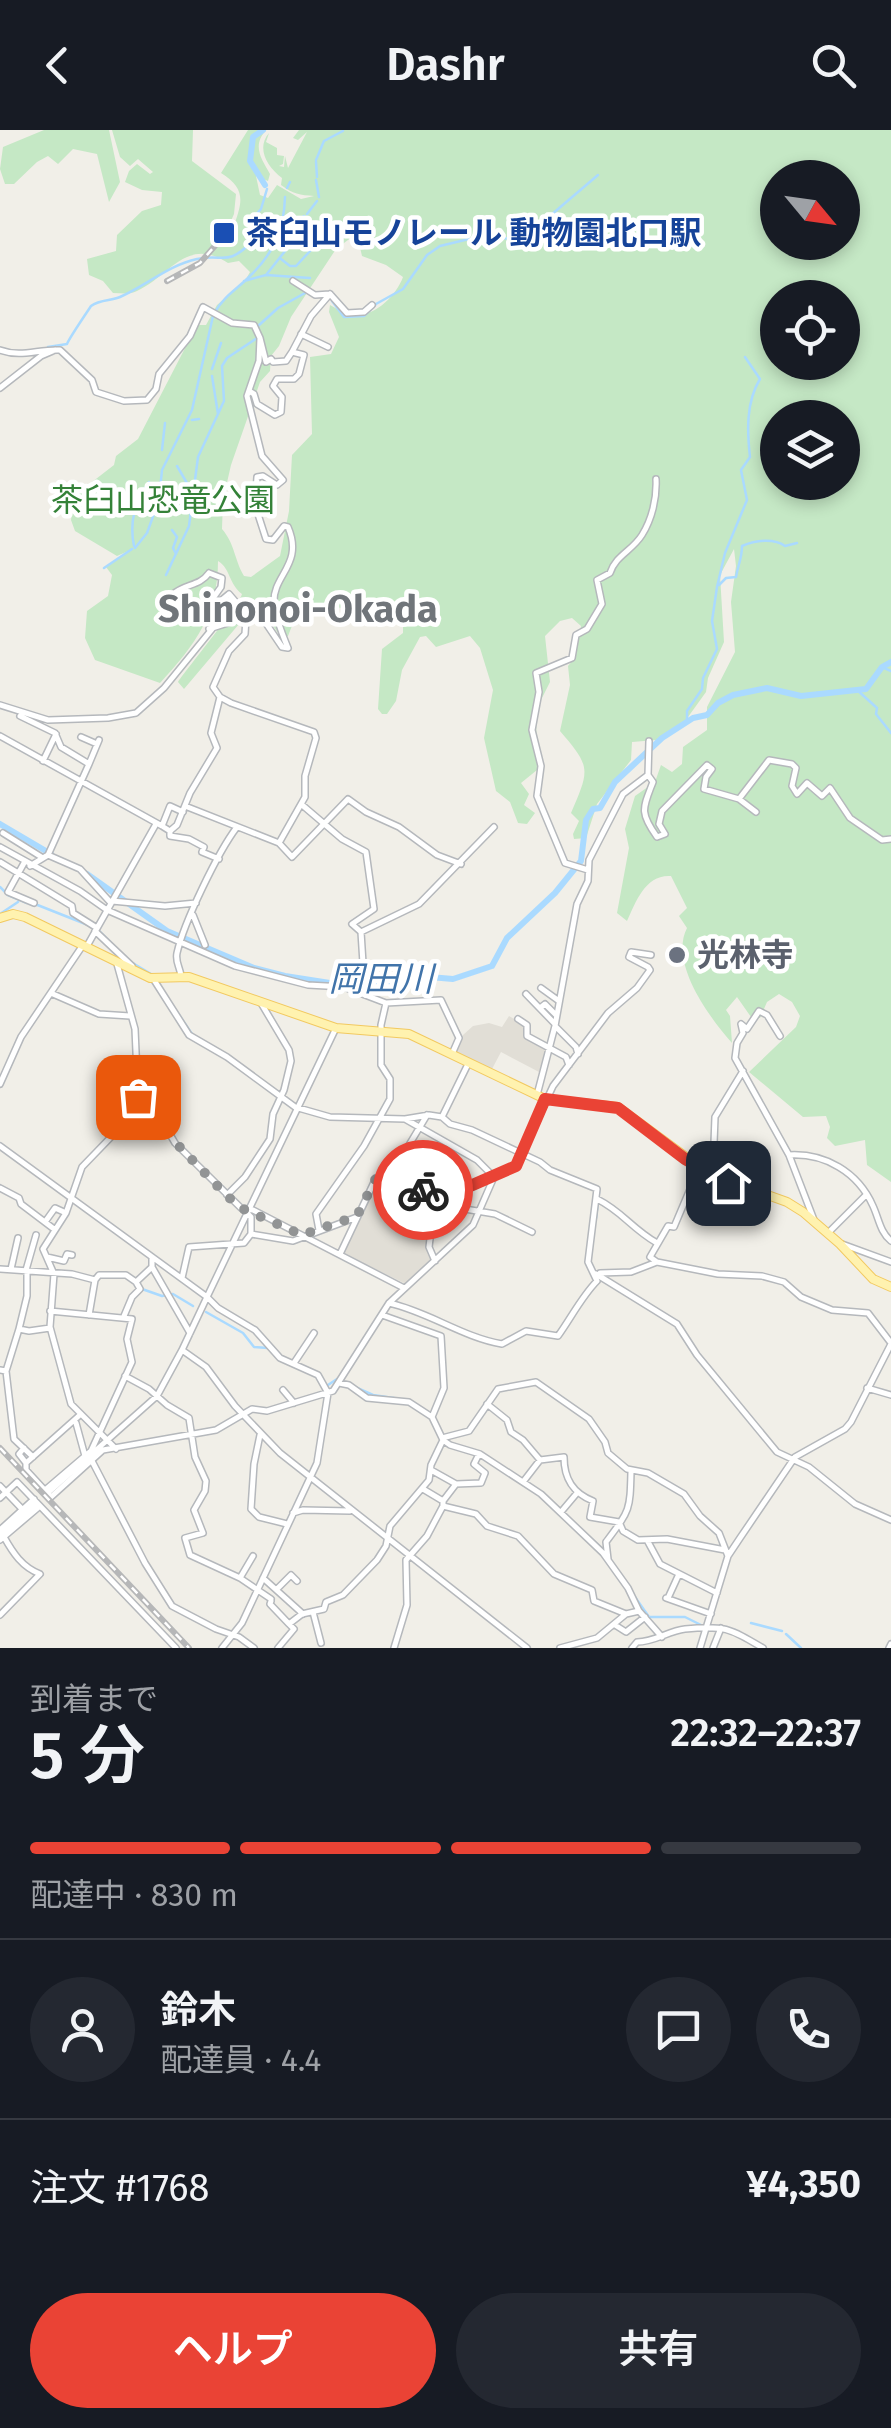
<!DOCTYPE html>
<html lang="ja">
<meta charset="utf-8">
<style>
body{margin:0;font-family:"Fira Sans","Noto Sans JP",sans-serif;background:#242831;color:#f1f3f6;height:100vh;display:flex;flex-direction:column;font-size:38px;white-space:nowrap}
*{box-sizing:border-box;margin:0}
p{font-size:32px;color:#9ea1a6}
.icon{flex:none;width:55px;height:55px;fill:none;stroke:currentColor;stroke-width:2;stroke-linecap:round;stroke-linejoin:round}
.map{position:relative;height:1518px;overflow:hidden}
.details{display:flex;flex-direction:column;background:#171b24;flex:1}
.details>*{flex:none}
.needle{width:65px;rotate:119deg}
.controls{position:absolute;left:760px;top:30px;display:grid;gap:20px}
.controls a{display:grid;place-items:center;width:100px;height:100px;border-radius:50%;background:#171b24;box-shadow:0 5px 15px #0003;font-size:50px}
.pin{position:absolute;display:grid;place-items:center;width:85px;height:85px;color:#fff;margin:-42px;border-radius:20px;box-shadow:0 5px 15px #0006}
.courier{position:absolute;display:grid;place-items:center;width:100px;height:100px;margin:-50px;border:8px solid #ea4335;border-radius:50%;background:#fff;color:#222;box-shadow:0 2px 12px #0007}
.headline em{font-style:normal;font-weight:600}
.headline div{display:flex;flex-direction:column-reverse}
.headline{display:flex;align-items:center;justify-content:space-between;height:170px;padding:0 30px}
h1{font-size:65px;font-weight:600;line-height:75px}
.bar{display:grid;grid-template-columns:repeat(4,1fr);gap:15px 10px;align-content:center;height:120px;padding:0 30px}
.bar i{height:12px;border-radius:8px;background:#363941}
.bar .selected{background:#ea4335}
.bar p{grid-column:span 4}
.line{display:flex;align-items:center;gap:25px;padding:0 30px;border-top:2px solid #363941}
.line div{flex:1}
.round{display:grid;place-items:center;flex:none;width:105px;height:105px;border-radius:52px;background:#242831}
.action{display:flex;gap:20px;margin-top:auto;padding:20px 30px}
.action a{flex:1;height:115px;border-radius:60px;background:#ea4335;color:#fff;font-size:40px;font-weight:600;line-height:115px;text-align:center}
.action a+a{background:#242831;color:#f1f3f6}
header{display:flex;justify-content:space-between;align-items:center;height:130px;padding:0 30px;background:#171b24;font-size:45px;font-weight:600}
.map>svg:first-child{display:block}
.education{fill:#e1ded6}
.green{fill:#c5e8c5;fill-rule:evenodd}
.lines{fill:none;stroke-linecap:round;stroke-linejoin:round}
.stream{stroke:#aadaff;stroke-width:2.5}
.river{stroke:#aadaff;stroke-width:6}
.minor-casing{stroke:#b5b8bc;stroke-width:8}
.major-casing{stroke:#f2c960;stroke-width:10}
.minor{stroke:#fff;stroke-width:5}
.major{stroke:#fff2af;stroke-width:8}
.rail-casing{stroke:#b6b7b8;stroke-width:6}
.rail{stroke:#fff;stroke-width:2.5;stroke-dasharray:8;stroke-linecap:butt}
.done{stroke:#929495;stroke-width:10;stroke-dasharray:0 18}
.route{stroke:#ea4335;stroke-width:12}
.transit-dot{fill:#1a4fb4;stroke:#fff;stroke-width:4}
.worship-dot{fill:#6b7280;stroke:#fff;stroke-width:4}
.labels{text-anchor:middle;stroke-width:9;stroke-linejoin:round;paint-order:stroke}
.transit-label{font-size:32px;font-weight:bold;fill:#164399;stroke:#fff;text-anchor:start}
.park-label{font-size:32px;fill:#348238;stroke:#fff}
.worship-label{font-size:32px;font-weight:bold;fill:#5b616d;stroke:#fff;text-anchor:start}
.water-label{font-size:35px;font-style:italic;fill:#4174aa;stroke:#fff}
.quarter-label{font-size:38px;font-weight:bold;fill:#70757a;stroke:#fff}
</style>
<header><svg class="icon" aria-label="back" viewBox="0 0 24 24"><path d="M15 5l-7 7 7 7"/></svg>Dashr<svg class="icon" aria-label="search" viewBox="0 0 24 24"><circle cx="10" cy="10" r="6"/><path d="M15 15l6 6"/></svg></header>
<div class="map">
<svg width="891" height="1518" viewBox="0 0 891 1518">
<rect width="100%" height="100%" fill="#f1efe8"/>
<path class="education" d="M509 886 526 896 524 902 546 920 539 942 501 922 492 939 455 923 463 905 473 896 489 893 502 897Z
M376 1051 415 1070 432 1084 427 1118 432 1132 406 1154 343 1123Z"/>
<path class="green" d="M44 0H109L120 52 109 72 97 24 73 19 58 34 48 26 37 32 14 54H5L0 39 3 17Z
M112 0H193L192 31 236 64 234 84 227 100 233 98C243 71 246 59 221 43L248 0H266C252 16 261 28 270 44L268 51 256 46 260 65 268 68 277 55 301 69 314 66C300 65 293 64 281 55L282 48C267 37 256 18 269 3L266 12 277 18V25L284 26 283 34 279 36 284 37 285 26 288 38 307 2 298 10 293 8 299 0H891V1052L867 1035 865 1010 835 1016 827 1008 830 997 826 986 803 987 749 942 796 897 800 886 792 872 779 864 767 872 760 888 751 887 737 867 726 880 730 886 732 913C709 887 669 833 687 798L679 786 687 778 671 746C646 744 636 771 627 791L617 783 629 718 625 699 635 666 655 652 661 635 672 642 682 634 683 617 707 600V577L735 522 731 472 736 436 734 419 720 445 724 512 708 548 706 562 683 594 656 610 632 612 631 630 597 674 586 708 574 709 573 704 579 691 571 683C590 639 591 637 560 601L570 555 568 536 574 529 581 496 572 488 560 491 545 506 550 552 536 580 537 640 521 653 529 664 524 675 535 683 527 694 518 693 510 672 496 661 484 608 493 560 480 518 470 506 436 517 426 506 420 507 402 540 396 571 387 584H382L378 579 382 519 403 503V492L398 485 319 475 295 488 288 506H280L265 484 250 481 184 559 178 552C189 536 240 474 242 464 228 453 231 439 218 431 218 484 196 514 160 553L95 530 85 508 87 481 108 466 112 445 106 437 133 419 117 426 75 401 71 390 74 366 114 335 116 326 138 309 197 195H206L217 175 245 151 250 142 239 131 228 133C186 106 170 146 137 161 129 165 121 163 113 163L103 151 89 145 87 129 116 121 117 105 142 81 161 75 162 62 142 60 125 52 129 41 137 34 150 44 153 42 138 29 130 36 120 27ZM778 48H842V112H778ZM352 107 358 109 362 126 386 135 403 147C396 166 375 187 353 185 345 184 337 179 330 175L329 182 339 207 331 224 310 227 312 304 292 325 289 381 280 426 251 447 244 446C234 429 235 414 222 399L223 370 231 335 260 252 270 241 271 226 279 216 291 187 336 119ZM778 168H842V232H778ZM778 288H842V352H778Z"/>
<g class="lines">
<path class="stream" d="M316 30 324 11 343 1
M316 32 317 47
M316 50 319 67
M287 58 290 52
M307 84 317 71
M285 97 289 98 304 86
M281 129 290 136H296L311 120 310 113
M266 145 301 101
M244 151 266 145 310 148
M332 171 344 187 364 186 376 174 403 159 427 125 440 116 469 109 524 108 598 45
M215 182C224 166 237 159 249 147 274 123 284 100 285 67
M258 196 278 178 305 163
M48 217 67 214C68 210 89 179 91 176 100 169 111 171 120 167 147 155 169 135 197 129 225 123 225 138 253 111V88L261 79 267 59
M212 239 221 213
M212 246 218 284
M192 290 199 289
M162 320 165 293
M177 336 191 360
M172 400 177 407 173 418 176 424
M134 416C129 391 135 373 149 352
M135 418 147 403 159 370 162 340 192 280 213 186
M104 438 132 419
M166 445 189 396 198 327 224 271 222 236 227 228 257 208
M719 455 726 448 736 447C738 435 742 428 742 416 756 410 774 408 785 416L797 413
M882 537 891 541
M856 559 877 578 876 584 891 603
M687 592V581L702 559 703 548 717 519 712 491 717 457 725 423 747 370 741 340 750 327C747 301 746 272 760 249L745 227
M0 757 8 765 27 773
M35 774 88 795
M0 784 18 772
M99 801 111 813
M131 832 151 844
M177 882 192 904
M596 1088 599 1062
M142 1159 162 1166 173 1164 193 1176
M206 1182 243 1203 254 1217 268 1218
M325 1257 337 1249 373 1265 400 1269
M581 1399 601 1418
M635 1467 649 1487H685L701 1495
M751 1493 782 1501
M710 1495 735 1500
M786 1504 801 1518"/>
<path class="river" d="M263 0 253 7 250 31 265 55
M0 694 51 724
M87 744 167 801 254 838 285 846 349 856 371 855 404 852 418 846 453 849 492 836 507 808 555 763 581 731 586 690 593 679 600 678 615 652 662 608 693 588 707 585 718 573 733 565 767 558 801 566 866 559 882 537 891 532"/>
<defs>
<path id="minor" d="M293 151 315 165 330 164
M330 164 347 183 364 182 372 175
M301 204 328 217
M260 208 266 232 271 229 273 232 286 231 292 222
M0 220C22 228 37 219 60 220L92 250 96 262 124 271 147 270 156 259 159 244 190 206 203 177 232 193 254 195 260 208 259 231 247 266 262 326 283 350 277 355 263 346 257 347 255 375 266 409 273 410 284 396 288 397C304 434 273 445 274 472 275 487 283 506 288 518L282 517 259 483 209 499
M0 258 41 226 55 220
M249 261 254 264 257 274 275 285 281 282 282 267 273 256 277 249H294L299 244 304 225 292 222 311 186 330 164
M209 443 222 448 221 457 211 471 212 475
M246 488 245 504 229 521 213 557 220 567 231 573 314 602 316 608 305 646V667L279 713
M0 575 48 590 108 588 136 583 164 558 235 471 229 464C210 482 195 476 172 465 185 453 199 457 209 443
M20 586 55 603 61 617 89 634 48 725 30 736
M0 606 162 696 170 701V706L189 709 204 717 202 722 219 729
M81 607 97 614
M43 631 56 604
M89 634 99 610
M648 645 653 652C643 678 639 682 657 707L665 704 659 694 662 681 707 635 712 639 706 647 704 659 739 669 756 682
M739 669 769 630 792 634 796 638 792 656 797 664 807 653 822 666 830 658 850 688 882 710 891 709
M301 674 342 709 366 722 374 779 352 794 361 802 364 849 344 850V857
M185 676 279 713 292 727 348 669 366 682 399 697 437 725 461 734
M162 696 170 676 183 682
M170 701 177 695 190 663 217 618 211 603 220 567
M3 703 43 728
M0 717 80 761 107 780 235 836 308 855 344 857 386 873 441 870 459 908 452 924
M48 725 80 739 111 773
M0 732 72 776 73 783 97 798
M24 733 8 762 34 773
M588 740 565 733 537 666 541 636 532 600 539 562 536 543 572 528 576 505 587 499 602 474 597 450 610 443C616 425 632 421 642 405 652 389 657 368 656 349
M112 771 165 776 196 773
M193 785 205 815
M95 801 132 836
M361 802 419 774 494 697
M87 816 156 694
M181 846C180 837 175 832 177 823 184 792 218 722 237 697
M154 850 189 905 227 927 295 977 330 987 405 989 477 1030 494 1047C484 1050 472 1059 462 1060 443 1062 428 1054 410 1065
M541 858 559 871
M53 864 99 884 130 886
M526 864 555 894
M540 878 545 874 556 885
M518 889 527 895V906L566 927 569 935
M555 896 576 917 578 924
M780 906 767 885 759 881 747 899 741 894 743 903 737 913 735 928 789 1025 814 1090
M0 954 21 907 83 815
M141 955 175 1013 241 1078 253 1080 404 1158
M537 965 555 896 577 774 588 751 589 730 623 664 648 645 649 611
M405 989 429 985 442 987
M0 1016 207 1167 182 1220 206 1237 235 1276 280 1323 527 1518
M789 1025C825 1023 858 1042 873 1076 879 1089 880 1102 891 1111
M700 1036 714 1013 715 987 743 941
M0 1058 19 1068 21 1074 54 1099
M397 1059 406 1020 427 985
M227 1065 245 1047 270 1009 273 984 284 960 291 931 289 920 261 873
M439 1069 450 1070 459 1078 495 1084 532 1102
M597 1069C623 1082 631 1098 657 1113
M248 1084 251 1087V1104
M433 1084 442 1058
M45 1092 55 1078 66 1083
M319 1100 316 1084 364 1016 390 969V949L381 935V895L386 873
M828 1103 866 1065
M842 1114 891 1132
M340 1124 376 1048 410 1065 433 1084 429 1117 435 1131
M47 1127 64 1131 67 1124 72 1125
M152 1127V1137L190 1203
M657 1132 650 1127 668 1096 674 1097 696 1045 715 1048
M0 1139 72 1144 95 1150 99 1145H126L136 1152
M11 1139 18 1108
M26 1140 36 1105
M600 1143 631 1142 657 1132 718 1144 762 1146 784 1152 801 1167 832 1180 868 1183 891 1213
M596 1144 677 1194 697 1225 777 1322 809 1337 855 1374 891 1390
M182 1148 189 1117 244 1113 251 1104 293 1111 357 1087
M389 1173C429 1182 462 1207 502 1214L526 1201 558 1206C571 1188 582 1166 597 1151L588 1132 597 1059 550 1040 540 1032 472 1000 450 994 442 987 469 932
M50 1181 132 1189 127 1209 132 1232 91 1321 85 1326
M89 1185 95 1150
M382 1185 441 1206 444 1258 432 1287
M124 1186 132 1167 140 1159 136 1152 152 1137
M19 1199 27 1166V1140
M294 1233 314 1203
M0 1240 6 1241 19 1199 29 1201 50 1198
M6 1241 14 1309 33 1327
M125 1246 149 1259 167 1275 189 1288 195 1327 206 1351 205 1361 194 1380 203 1403 185 1408 190 1425 240 1448 271 1469
M339 1253 349 1255 367 1268 409 1272 432 1287 443 1310 450 1315 480 1324 541 1364 603 1423 628 1458 639 1481 662 1507
M867 1258 891 1265
M283 1260 294 1273
M487 1274 507 1290 511 1302 523 1310 540 1330
M81 1284 26 1333V1340L51 1367 103 1320 216 1300 252 1279 267 1281 333 1261 389 1173 473 1095 494 1047 516 1036 553 956 608 883 637 858 650 840 648 837 629 827 631 822 651 825
M260 1305 254 1334 251 1379 259 1387 287 1394
M442 1308 469 1301 498 1259 536 1252 589 1289 605 1312 608 1323 627 1339 648 1343 684 1364 700 1386 719 1403 728 1426
M24 1318 19 1324 26 1333
M116 1319 71 1274 50 1197 54 1144 43 1119 66 1083 82 1037 111 1007 138 967 135 899 117 834
M92 1331 145 1433 172 1476 216 1499 239 1507 254 1518
M431 1340 456 1354 443 1371
M523 1352 540 1330 564 1327C564 1349 573 1363 593 1371L590 1387 619 1392 623 1401 638 1410 667 1409 725 1420
M456 1354 481 1353 485 1343 474 1334 479 1324
M0 1356 23 1380
M423 1359 443 1371V1376L476 1384 487 1396 518 1406 554 1444 592 1460 594 1471 626 1484
M44 1361 85 1326 76 1293
M50 1361 157 1266 182 1220
M0 1368 17 1352 176 1518
M561 1382 577 1363
M293 1383 303 1380 350 1381
M0 1400 34 1369
M0 1405 34 1375
M0 1410 40 1376
M647 1410 660 1434 717 1463
M608 1429 606 1412C630 1380 630 1381 631 1342
M240 1448 253 1426
M263 1448 303 1484
M278 1458 291 1445 297 1451
M666 1468 711 1484
M668 1468 679 1444
M271 1471 270 1474 289 1494
M313 1482 321 1513
M0 1485 40 1444C22 1437 13 1423 4 1407
M615 1495 626 1502 645 1487
M222 1518 242 1493 317 1333 328 1263 318 1245 280 1228 255 1200 218 1178 207 1167 336 898
M278 1518 294 1499 289 1494 302 1484 324 1479 326 1472 343 1465 377 1430 386 1416 390 1396 429 1350 431 1335 443 1310
M394 1518 407 1475 406 1430 427 1406 443 1376
M560 1518 597 1508 626 1484 639 1481
M632 1518 637 1512C655 1512 668 1501 685 1499 724 1495 729 1498 763 1518
M700 1518 728 1426 740 1408 795 1327 845 1299 851 1292 891 1214
M713 1518 721 1498
M889 1518 891 1514"/>
<path id="major" d="M0 788 13 784 25 787 150 848 189 847 336 898 409 904 545 969 618 977 709 1044 787 1072 803 1082 840 1114 873 1149 891 1157"/>
</defs>
<use href="#minor" class="minor-casing"/>
<use href="#major" class="major-casing"/>
<use href="#minor" class="minor"/>
<use href="#major" class="major"/>
<defs>
<path id="rail" d="M167 151 200 133 227 102
M0 1318 189 1518"/>
</defs>
<use href="#rail" class="rail-casing"/>
<use href="#rail" class="rail"/>
</g>
<g class="lines">
<path class="done" d="M138 967 139 953 176 1013 226 1065 241 1078 302 1105 357 1086 376 1048 410 1065 423 1060"/>
<path class="route" d="M423 1060 443 1057 461 1060 516 1036 545 969 618 978 685 1029 728 1053"/>
</g>
<rect class="transit-dot" x="212" y="91" width="24" height="24" rx="5"/>
<circle class="worship-dot" cx="677" cy="825" r="10"/>
<g class="labels">
<g class="transit-label">
<text x="246" y="114">茶臼山モノレール 動物園北口駅</text>
</g>
<g class="park-label">
<text x="163" y="381">茶臼山恐竜公園</text>
</g>
<g class="worship-label">
<text x="697" y="836">光林寺</text>
</g>
<g class="water-label">
<text x="381" y="861">岡田川</text>
</g>
<g class="quarter-label">
<text x="298" y="492">Shinonoi-Okada</text>
</g>
</g>
</svg>
<div class="controls">
<a><svg class="needle" viewBox="-14 -14 28 28"><path d="M0-13l5 13h-10z" fill="#e53935"/><path d="M0 13l5-13h-10z" fill="#9ea1a6"/></svg></a>
<a><svg class="icon" aria-label="locate" viewBox="0 0 24 24"><circle cx="12" cy="12" r="6"/><path d="M12 2v4M12 18v4M2 12h4M18 12h4"/></svg></a>
<a><svg class="icon" aria-label="layers" viewBox="0 0 24 24"><path d="M12 4l9 5-9 5-9-5zM3 14l9 5 9-5"/></svg></a>
</div>
<div class="pin" style="left:138px;top:967px;background:#ea580c"><svg class="icon" aria-label="bag" viewBox="0 0 24 24"><path d="M5 8h14l-1 12H6zM9 8a3 3 0 0 1 6 0"/></svg></div>
<div class="pin" style="left:728px;top:1053px;background:#1f2937"><svg class="icon" aria-label="home" viewBox="0 0 24 24"><path d="M3 11l9-7 9 7M6 9v11h12V9"/></svg></div>
<div class="courier" style="left:423px;top:1060px"><svg class="icon" aria-label="bike" viewBox="0 0 24 24"><circle cx="6" cy="16" r="4"/><circle cx="18" cy="16" r="4"/><path d="M6 16l4-8h5l3 8M10 8l3 8H6M13 5h3"/></svg></div>
</div>
<section class="details">
<div class="headline"><div><h1>5 分</h1><p>到着まで</p></div><em>22:32–22:37</em></div>
<div class="bar"><i class="selected"></i><i class="selected"></i><i class="selected"></i><i></i><p>配達中 · 830 m</p></div>
<div class="line" style="height:180px"><a class="round"><svg class="icon" aria-label="person" viewBox="0 0 24 24"><circle cx="12" cy="8" r="4"/><path d="M4 21q1-7 8-7t8 7"/></svg></a><div><b>鈴木</b><p>配達員 · 4.4</p></div><a class="round"><svg class="icon" aria-label="chat" viewBox="0 0 24 24"><path d="M4 5h16v11H9l-5 4z"/></svg></a><a class="round"><svg class="icon" aria-label="phone" viewBox="0 0 24 24"><path d="M5 4h4l2 5-3 2q2 4 5 5l2-3 5 2v4C11 20 4 13 5 4z"/></svg></a></div>
<div class="line" style="height:130px"><div>注文 #1768</div><b>¥4,350</b></div>
<div class="action"><a>ヘルプ</a><a>共有</a></div>
</section>
